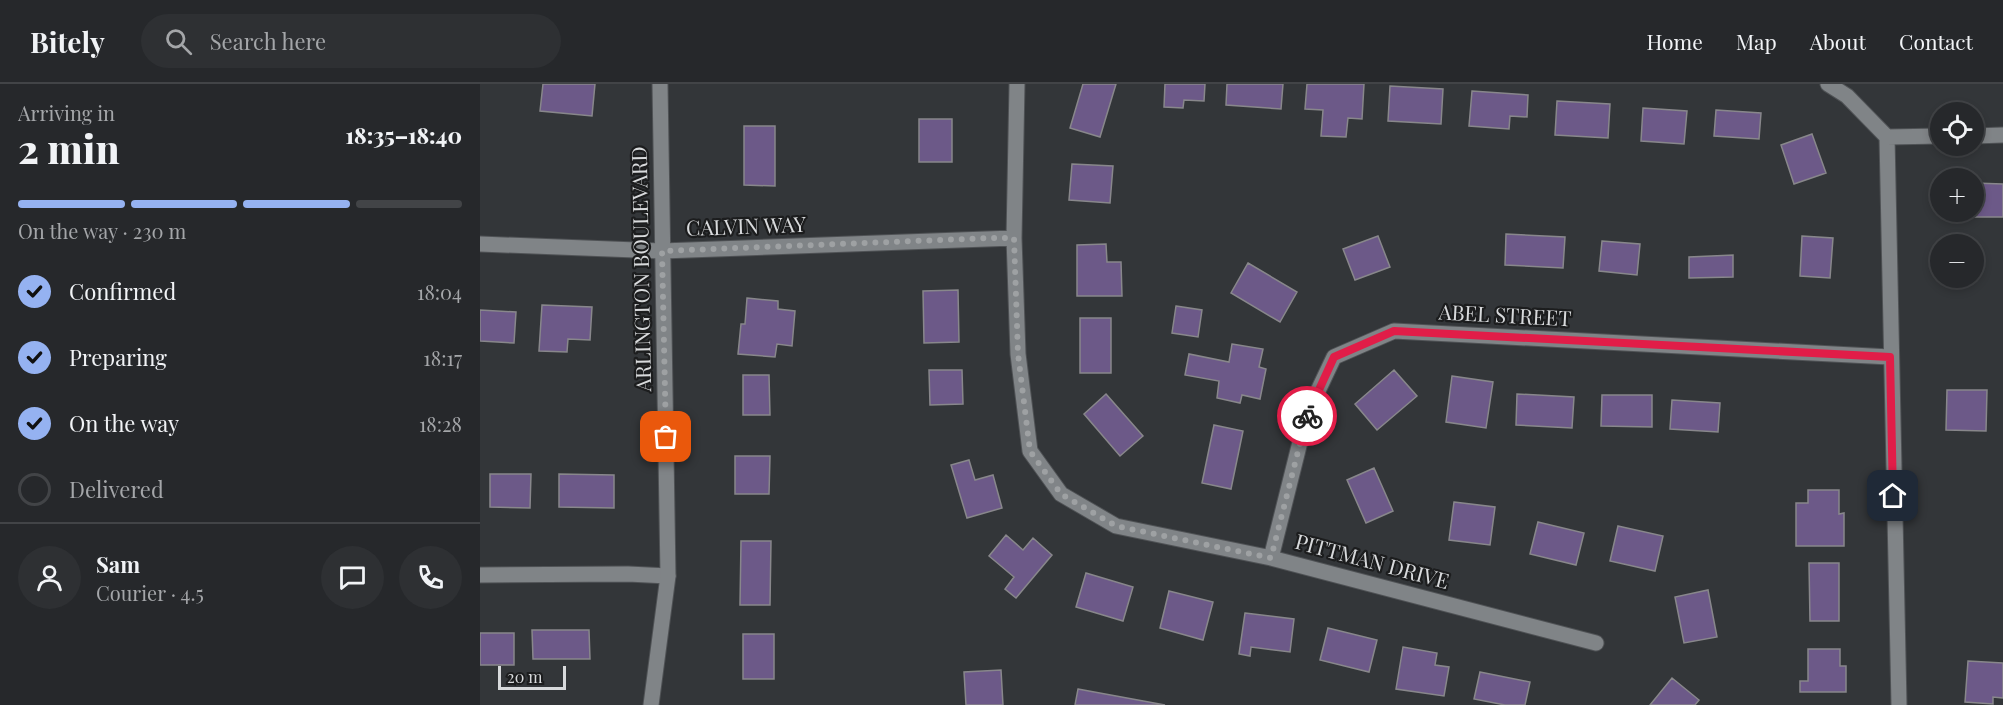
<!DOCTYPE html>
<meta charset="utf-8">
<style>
body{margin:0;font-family:"Playfair Display",serif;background:#2e3033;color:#f1f3f6;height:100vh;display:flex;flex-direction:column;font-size:22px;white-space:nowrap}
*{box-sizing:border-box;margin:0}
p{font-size:20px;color:#a4a6a9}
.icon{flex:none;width:33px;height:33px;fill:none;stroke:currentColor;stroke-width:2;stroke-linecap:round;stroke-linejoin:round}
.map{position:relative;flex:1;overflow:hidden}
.details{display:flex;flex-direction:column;background:#26282b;width:480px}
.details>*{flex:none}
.fabs{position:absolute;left:1450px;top:18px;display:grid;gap:12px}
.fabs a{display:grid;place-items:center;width:54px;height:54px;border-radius:50%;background:#26282b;box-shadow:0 3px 9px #0003,0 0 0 2px #424447;font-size:30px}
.scale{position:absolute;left:18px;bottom:15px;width:68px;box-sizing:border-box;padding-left:6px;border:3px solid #d8dadc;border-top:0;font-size:16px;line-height:21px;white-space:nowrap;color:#d8dadc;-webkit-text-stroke:4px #1c1d1e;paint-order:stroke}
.pin{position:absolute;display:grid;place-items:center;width:51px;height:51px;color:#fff;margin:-26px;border-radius:12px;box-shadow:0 3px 9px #0006}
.courier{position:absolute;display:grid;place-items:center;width:60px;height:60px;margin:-30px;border:4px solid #e11d48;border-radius:50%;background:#fff;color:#222;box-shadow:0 2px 8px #0007}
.headline em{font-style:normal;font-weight:800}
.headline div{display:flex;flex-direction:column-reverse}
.headline{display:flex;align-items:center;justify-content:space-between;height:102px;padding:0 18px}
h1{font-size:39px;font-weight:800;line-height:45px}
.bar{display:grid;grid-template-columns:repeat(4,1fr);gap:9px 6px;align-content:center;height:72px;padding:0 18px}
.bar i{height:8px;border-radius:4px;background:#424447}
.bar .active{background:#95b2f1}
.bar p{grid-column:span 4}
.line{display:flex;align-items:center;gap:15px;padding:0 18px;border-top:2px solid #424447}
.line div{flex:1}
.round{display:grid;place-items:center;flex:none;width:63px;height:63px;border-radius:32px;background:#2e3033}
ol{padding:0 18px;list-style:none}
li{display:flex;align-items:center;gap:18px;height:66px}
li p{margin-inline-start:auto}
li .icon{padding:6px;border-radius:50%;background:#95b2f1;color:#111;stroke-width:4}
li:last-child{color:#a4a6a9}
li i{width:33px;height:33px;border:3px solid #424447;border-radius:50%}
header{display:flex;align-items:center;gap:36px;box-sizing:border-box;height:84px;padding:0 30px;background:#26282b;border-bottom:2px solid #424447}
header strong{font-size:28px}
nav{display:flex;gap:33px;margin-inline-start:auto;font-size:21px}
.search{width:420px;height:54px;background:#2e3033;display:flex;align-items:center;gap:15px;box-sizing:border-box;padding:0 21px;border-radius:33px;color:#a4a6a9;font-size:22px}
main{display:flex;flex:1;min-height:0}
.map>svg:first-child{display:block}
.building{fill:#6c5988;stroke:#88878b;stroke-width:1.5}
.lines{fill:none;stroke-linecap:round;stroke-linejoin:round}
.minor-casing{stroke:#4f5255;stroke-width:17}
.secondary-casing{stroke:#4f5255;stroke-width:17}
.minor{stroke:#808487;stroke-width:15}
.secondary{stroke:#808487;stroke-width:15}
.done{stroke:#9ea1a3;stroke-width:6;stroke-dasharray:0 10.8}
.route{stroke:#e11d48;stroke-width:8}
.labels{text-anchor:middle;stroke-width:4.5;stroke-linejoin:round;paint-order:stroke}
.street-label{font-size:21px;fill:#d8dadc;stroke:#1c1d1e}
</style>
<header>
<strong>Bitely</strong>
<div class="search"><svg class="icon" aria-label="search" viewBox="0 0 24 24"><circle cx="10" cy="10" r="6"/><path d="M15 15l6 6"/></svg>Search here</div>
<nav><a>Home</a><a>Map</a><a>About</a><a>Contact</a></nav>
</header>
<main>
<section class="details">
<div class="headline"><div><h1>2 min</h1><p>Arriving in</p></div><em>18:35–18:40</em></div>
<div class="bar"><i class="active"></i><i class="active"></i><i class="active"></i><i></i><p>On the way · 230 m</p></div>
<ol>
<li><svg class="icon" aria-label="check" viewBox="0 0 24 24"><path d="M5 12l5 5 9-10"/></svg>Confirmed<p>18:04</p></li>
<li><svg class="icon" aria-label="check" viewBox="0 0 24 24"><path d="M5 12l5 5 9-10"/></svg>Preparing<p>18:17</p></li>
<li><svg class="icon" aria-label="check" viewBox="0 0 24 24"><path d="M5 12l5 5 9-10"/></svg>On the way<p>18:28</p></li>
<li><i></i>Delivered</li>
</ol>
<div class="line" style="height:108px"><a class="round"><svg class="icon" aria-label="person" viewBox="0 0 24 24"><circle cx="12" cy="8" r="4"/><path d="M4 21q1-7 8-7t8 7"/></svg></a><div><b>Sam</b><p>Courier · 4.5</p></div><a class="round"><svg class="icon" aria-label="chat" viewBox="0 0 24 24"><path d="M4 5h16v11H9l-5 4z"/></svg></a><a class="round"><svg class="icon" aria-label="phone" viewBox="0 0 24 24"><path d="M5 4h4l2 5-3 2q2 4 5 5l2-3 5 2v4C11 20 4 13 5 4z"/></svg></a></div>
</section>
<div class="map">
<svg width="1523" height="621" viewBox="0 0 1523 621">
<rect width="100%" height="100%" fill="#333639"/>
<path class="building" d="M63 0H115L112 32 60 27Z
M603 0H636L620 53 590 44Z
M685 0H725L724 17 704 16 703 24 684 23Z
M747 0H803L801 25 746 21Z
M827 0H884L882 35 868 34 866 53 841 52 843 26 825 25Z
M910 2 963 5 961 40 908 37Z
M992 7 1048 11 1047 33 1030 32 1029 45 989 42Z
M1077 17 1130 20 1128 54 1075 51Z
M1163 24 1207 27 1204 60 1161 57Z
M1236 26 1281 29 1279 55 1234 52Z
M439 35H472V78H439Z
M264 42H295V102L264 101Z
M1332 50 1346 89 1314 100 1301 61Z
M592 80 633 82 630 119 589 116Z
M1494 99 1523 100V133H1482V128H1494Z
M1026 150 1085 153 1083 184 1025 181Z
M898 152 910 183 875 196 863 165Z
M1322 152 1353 154 1350 194 1320 192Z
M1122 157 1160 160 1157 191 1119 187Z
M626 160 627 178H641L642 212H597V161Z
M1253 171V193L1209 194V173Z
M768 179 817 208 800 238 751 209Z
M478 206 479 258 444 259 443 207Z
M267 214 298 217V225L315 227 312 262 297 260 295 273 258 270 261 240H265Z
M62 221 112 223 110 256 88 255 87 268 59 267Z
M696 222 722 226 718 253 692 249Z
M0 226 36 228 34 259 0 257Z
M600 234H631V289H600Z
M752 260 783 265 779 283 786 285 780 315 762 311 760 319 737 314 739 297 705 291 709 270 749 278Z
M449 286H482L483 320 450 321Z
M914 286 937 312 897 346 875 320Z
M263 291H289L290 331H263Z
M972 292 1013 298 1006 344 966 338Z
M1467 306H1507L1506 347 1466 346Z
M626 310 663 352 640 372 604 330Z
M1037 310 1094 313 1092 344 1036 341Z
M1122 311H1172V343L1121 342Z
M1192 316 1240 319 1238 348 1190 345Z
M734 341 763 347 751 405 722 399Z
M255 372H290L289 410H255Z
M489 376 495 396 513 391 522 424 487 434 471 381Z
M894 384 913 427 886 439 867 396Z
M10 390H51L50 424 10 423Z
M79 390 134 391V424L79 423Z
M1328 406H1359V430L1364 429V462H1316V419H1328Z
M974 418 1015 423 1010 461 969 456Z
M1058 438 1104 449 1096 481 1050 470Z
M1138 442 1183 452 1175 487 1130 477Z
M526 451 543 466 553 454 572 471 536 514 525 505 534 493 509 472Z
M261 457H291L290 521H260Z
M1329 479H1359V537H1330Z
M606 489 653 503 643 537 596 523Z
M1228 506 1237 553 1204 559 1195 513Z
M689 507 733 518 723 556 680 544Z
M765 529 814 535 810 568 771 563 770 572 759 570Z
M848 544 897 556 889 588 840 576Z
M52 546H109L110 575H53Z
M0 549H34V581H0Z
M263 550H294V595H263Z
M923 563 957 569 955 581 969 583 964 612 916 605Z
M1328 565H1360V582H1366V608H1320V597H1328Z
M1488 577 1523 579V614L1513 613V620L1485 618Z
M521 586 523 621H486L484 588Z
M1000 588 1050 598 1045 621H1025L994 615Z
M1192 594 1219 616 1215 621H1170Z
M598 605 685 621H595Z"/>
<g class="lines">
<defs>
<path id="minor" d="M537 0 534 154 538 270 550 367 581 410 636 442 791 474 1116 559
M1348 0 1367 12 1407 53 1461 52
M1494 52 1523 51
M1407 53 1419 621
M0 160 182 167 534 154
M791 474 827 330 854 273 914 247 1410 273
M0 491 148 490 188 492"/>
<path id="secondary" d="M171 621 188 492 180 0"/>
</defs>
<use href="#minor" class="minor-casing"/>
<use href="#secondary" class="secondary-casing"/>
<use href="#minor" class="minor"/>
<use href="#secondary" class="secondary"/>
</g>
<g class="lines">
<path class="done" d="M186 353 182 167 511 154H534L538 270 550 367 581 410 636 442 791 474 827 332"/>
<path class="route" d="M827 332 854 273 914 247 1410 273 1413 412"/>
</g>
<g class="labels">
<g class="street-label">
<text transform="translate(266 143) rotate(-2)" y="7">CALVIN WAY</text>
<text transform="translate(162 185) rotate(-91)" y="7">ARLINGTON BOULEVARD</text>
<text transform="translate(1025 232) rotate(3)" y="7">ABEL STREET</text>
<text transform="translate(892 478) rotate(15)" y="7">PITTMAN DRIVE</text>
</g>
</g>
</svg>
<div class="fabs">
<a><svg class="icon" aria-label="locate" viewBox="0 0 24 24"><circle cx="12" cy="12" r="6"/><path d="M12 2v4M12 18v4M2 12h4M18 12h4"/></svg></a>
<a>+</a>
<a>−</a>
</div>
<div class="scale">20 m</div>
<div class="pin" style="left:186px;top:353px;background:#ea580c"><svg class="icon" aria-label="bag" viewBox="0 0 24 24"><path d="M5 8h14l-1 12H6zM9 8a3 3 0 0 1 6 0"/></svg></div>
<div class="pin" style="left:1413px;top:412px;background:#1f2937"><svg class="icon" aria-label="home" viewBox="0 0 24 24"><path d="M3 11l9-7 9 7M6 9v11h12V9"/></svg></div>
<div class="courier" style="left:827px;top:332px"><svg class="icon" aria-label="bike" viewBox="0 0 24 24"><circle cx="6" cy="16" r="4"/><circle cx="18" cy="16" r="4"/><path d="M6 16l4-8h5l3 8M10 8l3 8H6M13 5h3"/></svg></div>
</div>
</main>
